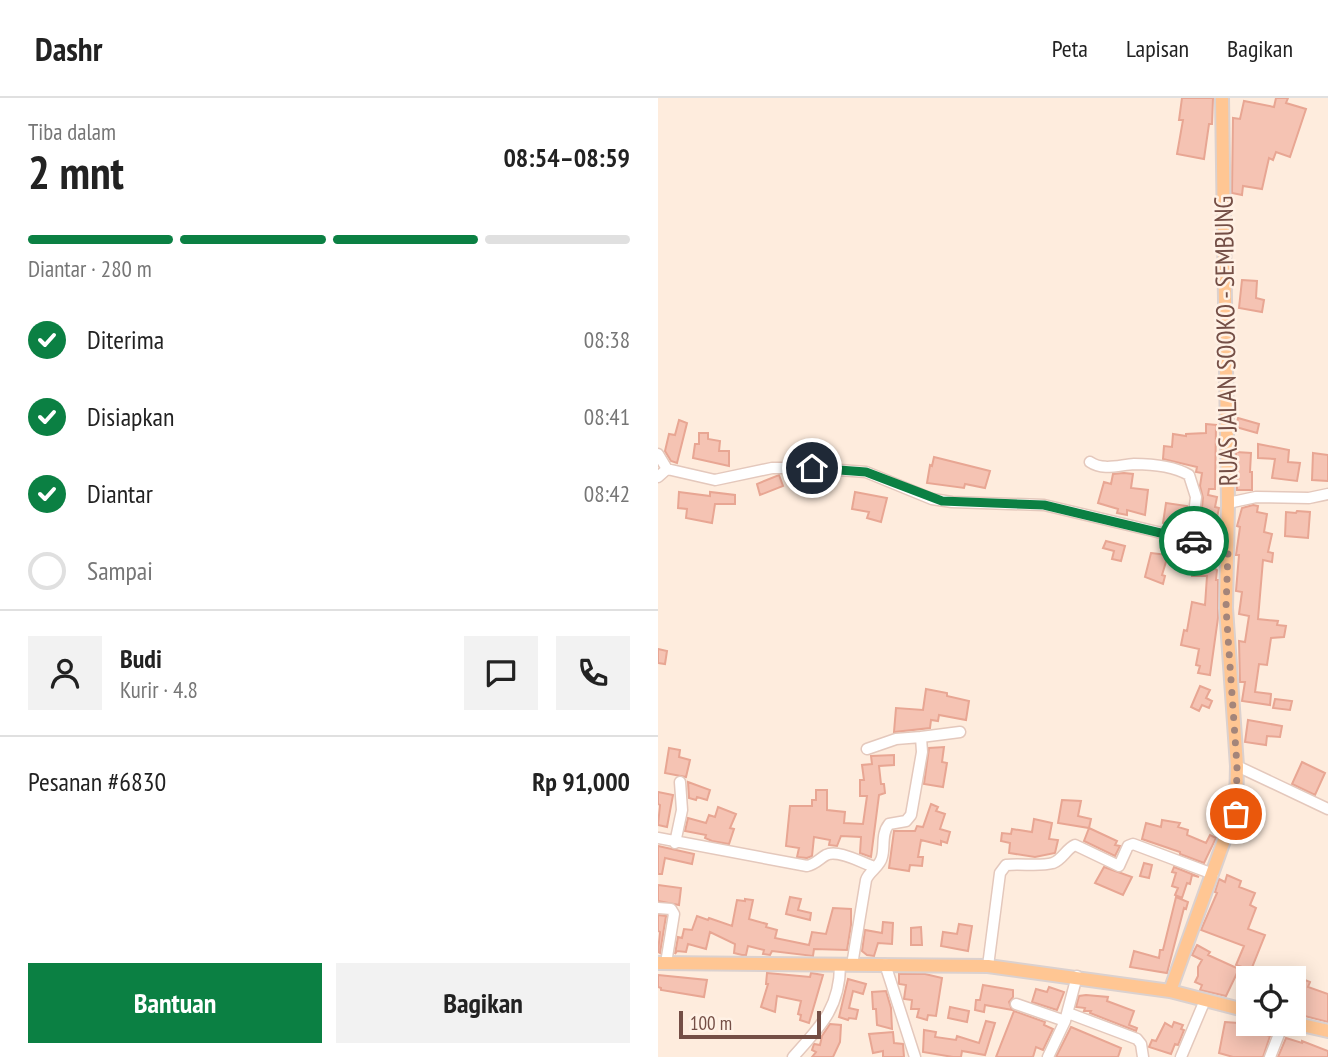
<!DOCTYPE html>
<html lang="id">
<meta charset="utf-8">
<style>
body{margin:0;font-family:"PT Sans Narrow",sans-serif;background:#f2f2f2;color:#222;height:100vh;display:flex;flex-direction:column;font-size:26px;white-space:nowrap}
*{box-sizing:border-box;margin:0}
p{font-size:23px;color:#767676}
.icon{flex:none;width:38px;height:38px;fill:none;stroke:currentColor;stroke-width:2;stroke-linecap:round;stroke-linejoin:round}
.map{position:relative;flex:1;overflow:hidden}
.panel{display:flex;flex-direction:column;background:#fff;width:658px}
.panel>*{flex:none}
.controls{position:absolute;left:578px;top:868px;display:grid;gap:14px}
.controls a{display:grid;place-items:center;width:70px;height:70px;border-radius:0px;background:#fff;box-shadow:0 4px 18px #0003;font-size:35px}
.scale{position:absolute;left:21px;bottom:18px;width:142px;box-sizing:border-box;padding-left:7px;border:4px solid #744e45;border-top:0;font-size:19px;line-height:24px;white-space:nowrap;color:#744e45;-webkit-text-stroke:5px #fff1e5;paint-order:stroke}
.pin{position:absolute;display:grid;place-items:center;width:60px;height:60px;color:#fff;margin:-30px;border:4px solid #fff;border-radius:50%;box-shadow:0 2px 7px #0007}
.courier{position:absolute;display:grid;place-items:center;width:70px;height:70px;margin:-35px;border:5px solid #0b8043;border-radius:50%;background:#fff;color:#222;box-shadow:0 2px 9px #0007}
.headline em{font-style:normal;font-weight:600}
.headline div{display:flex;flex-direction:column-reverse}
.headline{display:flex;align-items:center;justify-content:space-between;height:119px;padding:0 28px}
h1{font-size:46px;font-weight:600;line-height:52px}
.bar{display:grid;grid-template-columns:repeat(4,1fr);gap:10px 7px;align-content:center;height:84px;padding:0 28px}
.bar i{height:9px;border-radius:5px;background:#e0e0e0}
.bar .current{background:#0b8043}
.bar p{grid-column:span 4}
.line{display:flex;align-items:center;gap:18px;padding:0 28px;border-top:2px solid #e0e0e0}
.line div{flex:1}
.round{display:grid;place-items:center;flex:none;width:74px;height:74px;border-radius:0px;background:#f2f2f2}
ol{padding:0 28px;list-style:none}
li{display:flex;align-items:center;gap:21px;height:77px}
li p{margin-inline-start:auto}
li .icon{padding:7px;border-radius:50%;background:#0b8043;color:#fff;stroke-width:4}
li:last-child{color:#767676}
li i{width:38px;height:38px;border:4px solid #e0e0e0;border-radius:50%}
.cta{display:flex;gap:14px;margin-top:auto;padding:14px 28px}
.cta a{flex:1;height:80px;border-radius:0px;background:#0b8043;color:#fff;font-size:28px;font-weight:600;line-height:80px;text-align:center}
.cta a+a{background:#f2f2f2;color:#222}
header{display:flex;align-items:center;gap:42px;box-sizing:border-box;height:98px;padding:0 35px;background:#fff;border-bottom:2px solid #e0e0e0}
header strong{font-size:33px}
nav{display:flex;gap:38px;margin-inline-start:auto;font-size:24px}
main{display:flex;flex:1;min-height:0}
.map>svg:first-child{display:block}
.building{fill:#f5c3b3;stroke:#e8a693;stroke-width:2}
.lines{fill:none;stroke-linecap:round;stroke-linejoin:round}
.minor-casing{stroke:#e4c8bc;stroke-width:13}
.major-casing{stroke:#dbd1cf;stroke-width:16}
.minor{stroke:#fff;stroke-width:10}
.major{stroke:#ffc693;stroke-width:12}
.done{stroke:#a4857a;stroke-width:7;stroke-dasharray:0 12.6}
.route{stroke:#0b8043;stroke-width:9}
.labels{text-anchor:middle;stroke-width:5;stroke-linejoin:round;paint-order:stroke}
.street-label{font-size:26px;fill:#744e45;stroke:#fff1e5}
</style>
<header>
<strong>Dashr</strong>
<nav><a>Peta</a><a>Lapisan</a><a>Bagikan</a></nav>
</header>
<main>
<section class="panel">
<div class="headline"><div><h1>2 mnt</h1><p>Tiba dalam</p></div><em>08:54–08:59</em></div>
<div class="bar"><i class="current"></i><i class="current"></i><i class="current"></i><i></i><p>Diantar · 280 m</p></div>
<ol>
<li><svg class="icon" aria-label="check" viewBox="0 0 24 24"><path d="M5 12l5 5 9-10"/></svg>Diterima<p>08:38</p></li>
<li><svg class="icon" aria-label="check" viewBox="0 0 24 24"><path d="M5 12l5 5 9-10"/></svg>Disiapkan<p>08:41</p></li>
<li><svg class="icon" aria-label="check" viewBox="0 0 24 24"><path d="M5 12l5 5 9-10"/></svg>Diantar<p>08:42</p></li>
<li><i></i>Sampai</li>
</ol>
<div class="line" style="height:126px"><a class="round"><svg class="icon" aria-label="person" viewBox="0 0 24 24"><circle cx="12" cy="8" r="4"/><path d="M4 21q1-7 8-7t8 7"/></svg></a><div><b>Budi</b><p>Kurir · 4.8</p></div><a class="round"><svg class="icon" aria-label="chat" viewBox="0 0 24 24"><path d="M4 5h16v11H9l-5 4z"/></svg></a><a class="round"><svg class="icon" aria-label="phone" viewBox="0 0 24 24"><path d="M5 4h4l2 5-3 2q2 4 5 5l2-3 5 2v4C11 20 4 13 5 4z"/></svg></a></div>
<div class="line" style="height:91px"><div>Pesanan #6830</div><b>Rp 91,000</b></div>
<div class="cta"><a>Bantuan</a><a>Bagikan</a></div>
</section>
<div class="map">
<svg width="670" height="959" viewBox="0 0 670 959">
<rect width="100%" height="100%" fill="#feecdd"/>
<path class="building" d="M524 0H555L554 26H551L546 61 519 56 525 22H521Z
M618 0H630L628 5 648 11 632 59 618 54 615 62 611 60 604 91 585 88 584 97 574 95 575 20 582 21 586 3 616 9Z
M584 182 599 183 598 200 606 202 604 214 581 210Z
M580 320 601 326 599 335 578 329Z
M21 322 29 325 19 365 13 363 7 353 11 336 17 337Z
M548 326 558 327 557 391H551L550 397 559 399 557 409 561 410 558 424 561 426V443L541 437 545 400 542 388 544 375 538 374 539 369 505 361 506 348 514 349 515 336 528 338V336L548 335Z
M41 335H50V341L62 343 61 353H71V368L35 360 37 346H41Z
M600 346 631 352 630 364 642 365 639 383 614 380 617 361 600 360Z
M578 354 593 355 592 374H594V392H579Z
M655 355 670 357V383L654 382Z
M276 359 332 373 327 390 307 386 306 390 269 385 272 367 274 368Z
M466 375 475 376 473 390 490 392 487 417 469 412V417L459 415 460 411 440 405 446 384 453 386 455 376Z
M121 377 125 388 102 397 99 386Z
M21 394 52 398V394L77 397V406H57L54 425 28 420 29 411 20 410Z
M197 394 229 400 223 424 209 420 211 414 194 411Z
M508 405 529 408 527 432 519 430 520 427 505 425Z
M595 407 600 408 599 414 609 416 606 434 614 436 610 454 615 455 614 464 605 462 600 521 620 523 619 527 628 528 626 539 613 540 609 567 601 566 597 594 613 596 612 607 584 603 587 584H582L581 543 587 544 591 518 581 516 584 494 578 493 581 457H578L582 429 579 428 584 410Z
M639 413 652 414 650 440 627 438 628 414 638 415Z
M448 443 467 448 463 463 454 461 456 453 445 450Z
M493 455 510 457 504 477 507 478 505 486 487 479Z
M543 458 560 462 557 471 559 472 558 482H560V520L552 577 540 575 542 568 538 567 541 551 523 547 526 532 529 533 534 504 547 507 549 478H534V460H542Z
M0 551 9 553 7 566 0 565Z
M542 588 552 592 548 600 554 603 551 610 544 607 541 613 533 609Z
M268 591 289 595V598L311 603 308 622 281 617 280 623 273 622 272 630 236 634 238 610 265 612Z
M617 601 634 603 632 612 615 610Z
M590 622 624 628 622 639 609 638 608 647 587 644Z
M286 649 284 664 289 665 285 689 266 686 271 650Z
M11 650 22 652 21 659 32 662 28 679 7 675Z
M236 657V667L221 668 223 686H226L227 695 221 697 213 759 202 755 203 739 183 738 179 748 171 747 172 742 156 739 154 758 149 760 139 759 141 750 128 748 132 708H154V702H158V692H169V712L187 714 186 725 205 726 209 698H202V682H206L204 667 214 666 213 658Z
M644 664 667 675 657 697 634 686Z
M30 684 52 692 49 702 39 699 38 702 31 700Z
M0 694 15 697 9 729 0 727 2 707 0 706Z
M404 702 423 703 420 718 433 721 431 730 400 725Z
M273 706 280 709 278 713 287 716 282 731 292 734 289 745 283 743V747L263 742 260 759H265L264 768 252 767 251 773 231 770 236 733H257L259 728 265 729Z
M60 709 78 716 72 730 76 731 71 746 54 743 47 740 48 737 27 733 30 720 48 725 51 717 57 719Z
M376 721 394 725 391 741 400 742 397 755 377 759 351 755 352 745 343 743 344 735 353 736 354 731 374 734Z
M504 722 522 725 520 729 530 732 529 737 548 745 552 737 558 740 546 765 522 756V754L484 741 488 725 503 729Z
M431 730 459 743 457 747 462 748 457 758 426 743Z
M0 748 36 756 34 766 7 760 4 776H0Z
M486 765 494 767 491 780 482 778Z
M446 769 474 779 465 797 437 785Z
M516 769 541 779 534 777 532 786 529 785 524 800 517 797 520 790 514 788 518 775 514 774Z
M569 777 583 783 581 789 597 795 592 807 598 810 590 831 607 837 593 872 578 867 586 848 543 832 559 795 557 794 561 781 567 784Z
M0 787 23 790 21 807 0 803Z
M132 799 143 801 140 812 153 815 152 822 128 816Z
M518 799 530 804 528 811 526 810 509 875 472 869 476 853 501 860 502 852H505Z
M87 801 95 802 91 821 109 826 108 829 119 832 117 840 151 847 154 834 168 836 175 810 193 811V827L189 852 156 851 155 858 114 853 112 857 105 856 106 852 90 848 88 857H84L76 855 77 846 52 834 48 851 30 846 28 854 19 853 17 856 20 839 24 840 26 831 34 832 39 818 50 822 51 820 74 828 79 802 87 803Z
M0 817 8 818 2 855 0 854 2 834 0 833Z
M225 824 235 825 234 846 220 845 216 858 209 857 204 853 207 832 224 835Z
M301 826 314 828 310 853 283 848 285 834 299 836Z
M263 829 264 847H253V830Z
M539 847 552 854 550 857 581 871 568 898 542 892 544 887 537 884 540 878V869L544 862 534 857Z
M109 875 152 879 153 875 165 877 151 925 142 922 143 917 140 916 143 903 119 898 117 914 103 909 110 886H108Z
M241 876H267L284 880 278 918 270 917 269 922 259 919 261 911H253L254 902 246 901 248 887 241 886Z
M0 877 49 882 46 899 3 892V890L0 889Z
M635 877 652 884 650 889 670 896V924L635 915Z
M190 881 208 886 205 896 195 893 191 910 200 912 198 921 191 920 190 922 181 919Z
M325 887 355 892V899L351 904 354 912 327 907 326 914 317 912 318 902H322Z
M391 889 406 894 399 912 374 904 378 891 389 894Z
M228 893 233 910 234 931 219 927 218 911H215L214 894Z
M428 897 450 899 449 903 476 913 471 927 479 930 478 933 432 915 433 913H426L427 910 418 909 421 898Z
M292 909 311 913 309 924 290 920Z
M356 913 387 924 386 927 395 931 385 952 378 949 375 959H338Z
M328 923 337 925 327 957 304 953 303 959H295L265 954 266 932 278 934 277 939 298 942 299 938 321 945Z
M516 924 525 927 523 931 526 932 520 947 517 946 513 956 491 949 494 942 498 943 507 925 514 929Z
M567 924 593 926 592 932 612 938 605 959H575L561 955Z
M172 926 183 927 182 944 175 959H154L158 954 154 952 156 946 162 947 164 938Z
M413 929 463 950 460 959H398Z
M235 934 236 945 245 946 246 959H225V953L215 955 211 936Z
M628 940 644 945V943L670 953V959H620Z"/>
<g class="lines">
<defs>
<path id="minor" d="M0 356 9 371
M432 364C445 373 461 367 476 366 494 366 515 368 531 377L538 399 533 442
M0 379 9 371 57 382 114 370H154L208 374 274 401 294 404 386 407 533 442 570 454
M570 405 598 399 651 400 670 396
M209 651 238 641 263 639
M579 668 670 711
M0 740 149 768C158 766 161 761 168 757 180 751 204 765 217 769
M17 745 24 712 22 684
M0 810 13 811 16 816 8 865
M227 866 257 959
M194 867 208 782C211 773 222 769 224 759 227 748 223 736 231 726L248 723 253 717 264 654 263 639 302 634
M330 868 342 775 348 767C363 765 380 769 395 765 405 761 408 751 417 747L461 768 470 748 475 746 555 776
M358 906 407 923
M410 915 479 941 483 946 485 959
M135 959C162 929 182 910 182 867
M390 959 407 923 419 878
M523 959 547 902
M612 959 625 926"/>
<path id="major" d="M0 865 330 868 512 893 590 913
M512 893 578 709 579 668 568 510 570 405 564 0
M635 925 670 933"/>
</defs>
<use href="#minor" class="minor-casing"/>
<use href="#major" class="major-casing"/>
<use href="#minor" class="minor"/>
<use href="#major" class="major"/>
</g>
<g class="lines">
<path class="done" d="M536 443 570 454 568 510 579 668 578 716"/>
<path class="route" d="M154 370 208 374 284 403 386 407 536 443"/>
</g>
<g class="labels">
<g class="street-label">
<text transform="translate(568 243) rotate(-91)" y="9">RUAS JALAN SOOKO - SEMBUNG</text>
</g>
</g>
</svg>
<div class="controls">
<a><svg class="icon" aria-label="locate" viewBox="0 0 24 24"><circle cx="12" cy="12" r="6"/><path d="M12 2v4M12 18v4M2 12h4M18 12h4"/></svg></a>
</div>
<div class="scale">100 m</div>
<div class="pin" style="left:578px;top:716px;background:#ea580c"><svg class="icon" aria-label="bag" viewBox="0 0 24 24"><path d="M5 8h14l-1 12H6zM9 8a3 3 0 0 1 6 0"/></svg></div>
<div class="pin" style="left:154px;top:370px;background:#1f2937"><svg class="icon" aria-label="home" viewBox="0 0 24 24"><path d="M3 11l9-7 9 7M6 9v11h12V9"/></svg></div>
<div class="courier" style="left:536px;top:443px"><svg class="icon" aria-label="car" viewBox="0 0 24 24"><path d="M5 17H2v-5l4-1 3-4h7l3 4 3 1v5h-3M9 17h6M6 11h13"/><circle cx="7" cy="17" r="2"/><circle cx="17" cy="17" r="2"/></svg></div>
</div>
</main>
